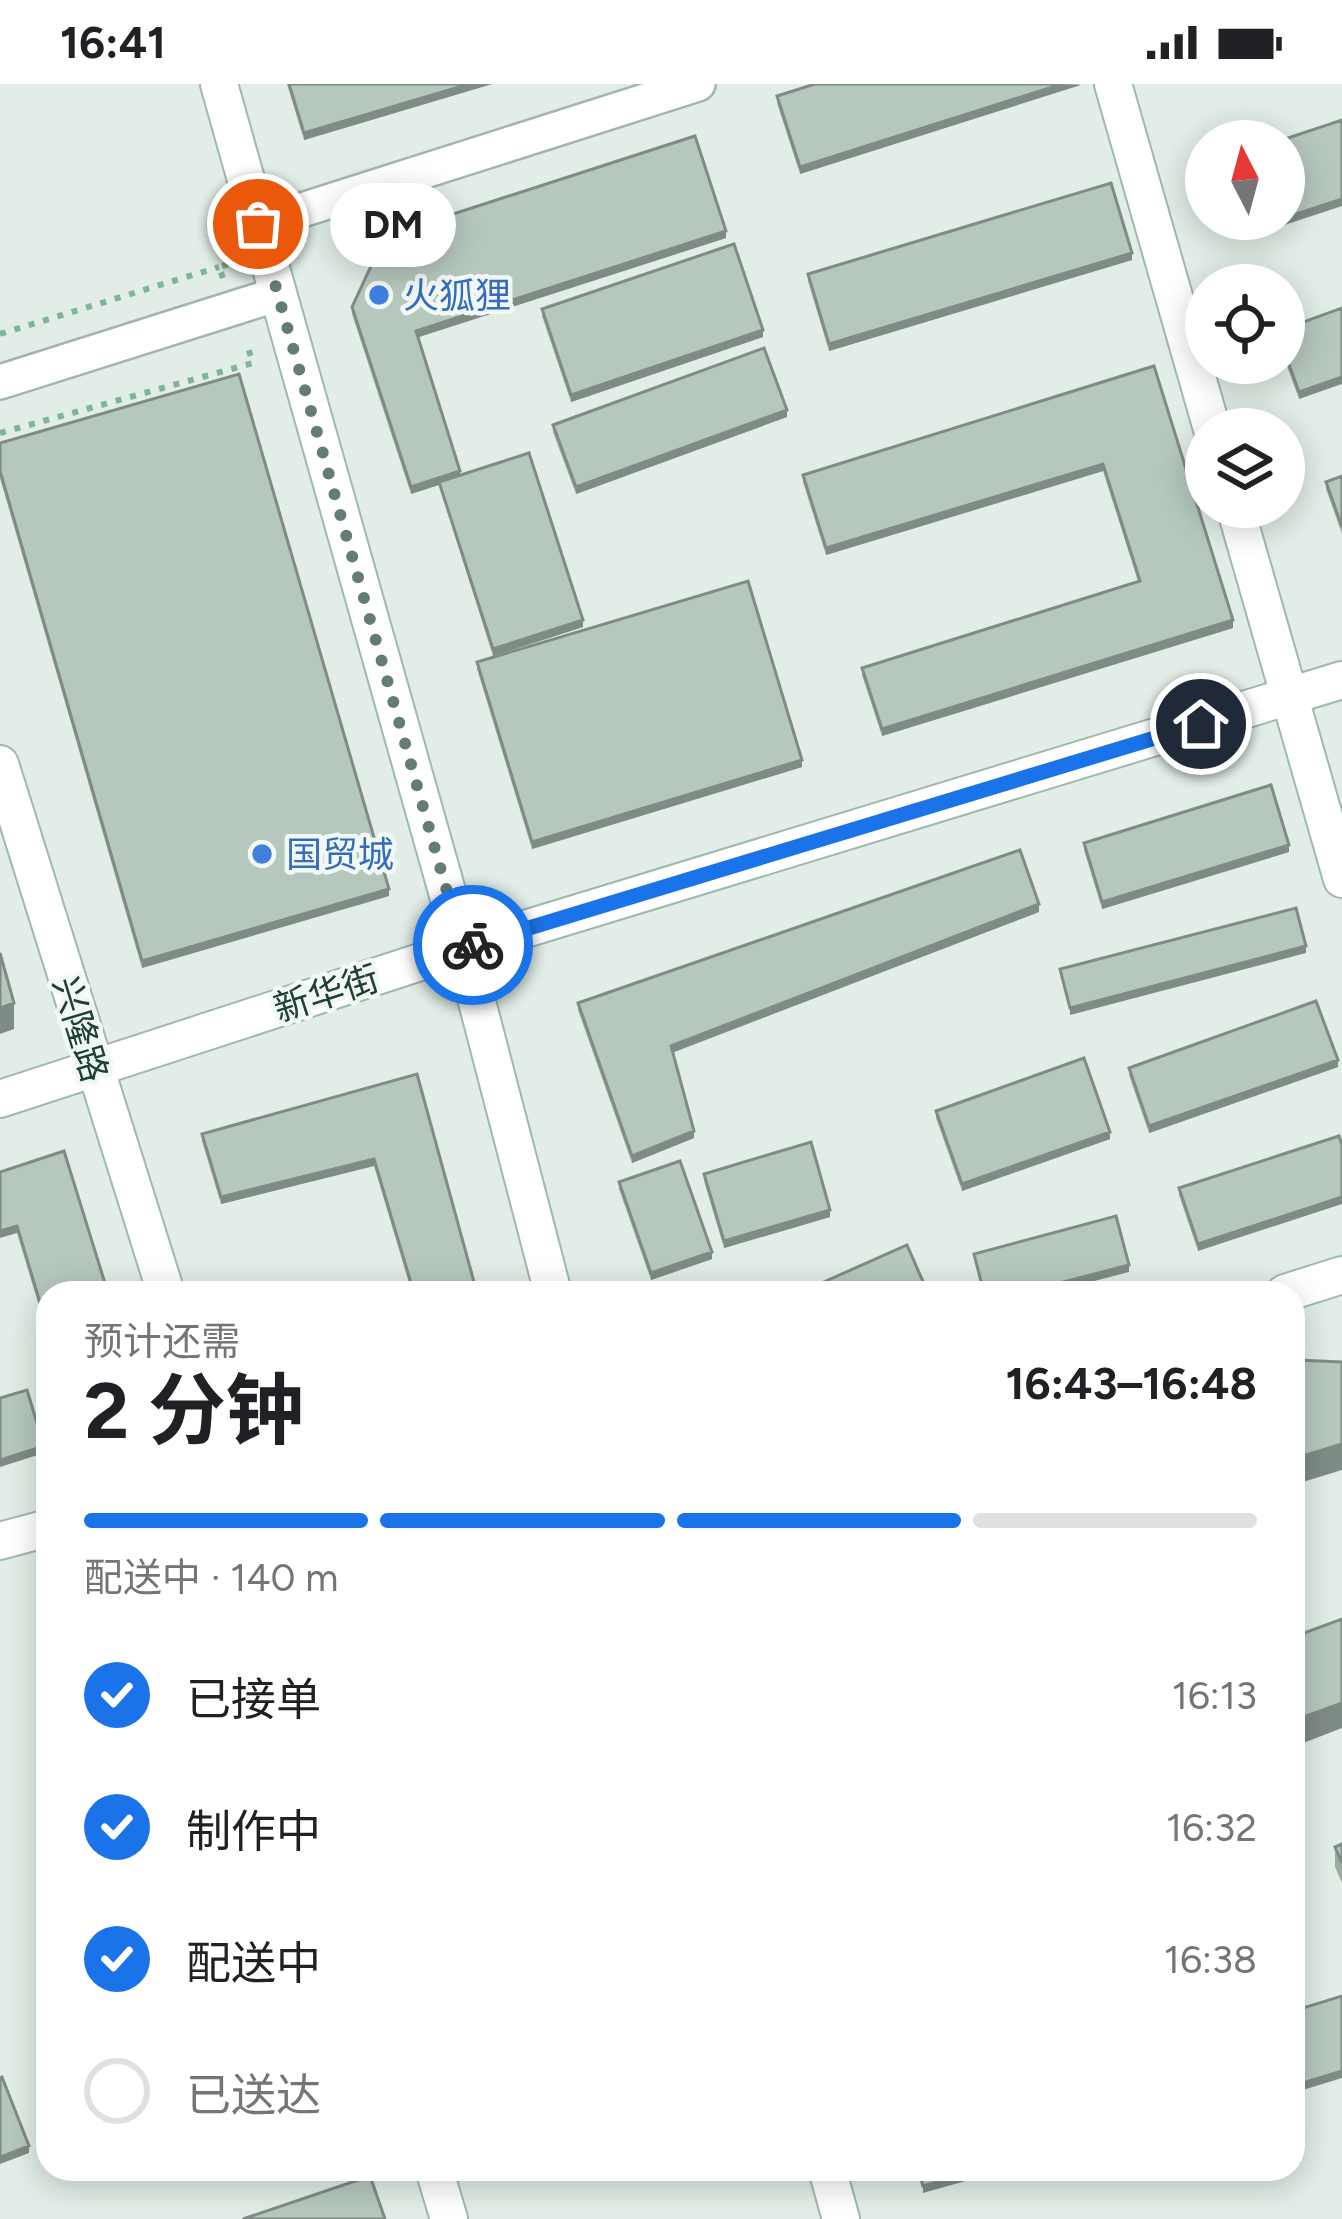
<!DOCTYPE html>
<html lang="zh">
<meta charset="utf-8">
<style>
body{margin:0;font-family:Figtree,"Noto Sans SC",sans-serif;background:#f6f6f6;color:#202124;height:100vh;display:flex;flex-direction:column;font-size:45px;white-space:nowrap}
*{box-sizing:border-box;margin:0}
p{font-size:39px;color:#757577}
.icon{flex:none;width:66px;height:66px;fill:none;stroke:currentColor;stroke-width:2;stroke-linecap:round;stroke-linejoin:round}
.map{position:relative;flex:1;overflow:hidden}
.sheet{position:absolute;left:36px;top:1197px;width:1269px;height:900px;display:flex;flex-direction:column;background:#fff;border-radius:36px;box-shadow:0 6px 30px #0003}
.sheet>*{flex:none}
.needle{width:78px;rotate:354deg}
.controls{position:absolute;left:1185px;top:36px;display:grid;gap:24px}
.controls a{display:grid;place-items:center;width:120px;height:120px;border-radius:50%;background:#fff;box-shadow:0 6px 30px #0003;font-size:60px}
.pin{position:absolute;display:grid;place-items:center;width:102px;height:102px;color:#fff;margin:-51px;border:6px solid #fff;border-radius:50%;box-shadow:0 3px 12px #0007}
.courier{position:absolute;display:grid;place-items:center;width:120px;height:120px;margin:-60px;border:9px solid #1a73e8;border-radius:50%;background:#fff;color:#222;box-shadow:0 3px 15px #0007}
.bubble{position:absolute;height:84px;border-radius:42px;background:#fff;box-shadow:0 6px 30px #0003;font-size:39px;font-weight:700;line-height:84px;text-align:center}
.summary em{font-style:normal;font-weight:700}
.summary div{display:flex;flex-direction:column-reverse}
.summary{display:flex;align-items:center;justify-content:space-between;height:204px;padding:0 48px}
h1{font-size:78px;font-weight:700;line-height:90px}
.bar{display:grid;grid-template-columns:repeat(4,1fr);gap:18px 12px;align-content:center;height:144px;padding:0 48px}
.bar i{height:15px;border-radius:9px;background:#e0e0e0}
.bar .current{background:#1a73e8}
.bar p{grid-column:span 4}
ol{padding:0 48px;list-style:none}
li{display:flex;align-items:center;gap:36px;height:132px}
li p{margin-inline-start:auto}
li .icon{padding:12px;border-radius:50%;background:#1a73e8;color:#fff;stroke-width:4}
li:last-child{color:#757577}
li i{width:66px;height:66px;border:6px solid #e0e0e0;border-radius:50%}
.status{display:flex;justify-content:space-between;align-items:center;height:84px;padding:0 60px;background:#fff;direction:ltr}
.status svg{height:33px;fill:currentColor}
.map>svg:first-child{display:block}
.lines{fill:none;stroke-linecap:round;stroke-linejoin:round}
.street-casing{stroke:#a3b6ac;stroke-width:38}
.secondary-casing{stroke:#9ebaac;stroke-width:40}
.path{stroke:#7eb49b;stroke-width:6;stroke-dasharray:6 9;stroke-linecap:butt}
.street{stroke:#fff;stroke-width:33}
.secondary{stroke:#fff;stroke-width:36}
.wall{fill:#9daca3}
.shaded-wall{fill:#7f8c85}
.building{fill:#b6c8be;stroke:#7f8c85;stroke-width:3}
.done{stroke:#637d71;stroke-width:12;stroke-dasharray:0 21.6}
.route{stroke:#1a73e8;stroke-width:15}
.shop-dot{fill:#3f7fe0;stroke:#f2f9f4;stroke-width:4.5}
.labels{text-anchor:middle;stroke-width:9;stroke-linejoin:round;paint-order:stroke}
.shop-label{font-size:36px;fill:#366cbe;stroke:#f2f9f4;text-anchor:start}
.street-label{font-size:36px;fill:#1f4032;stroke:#f2f9f4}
</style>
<div class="status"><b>16:41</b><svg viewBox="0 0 49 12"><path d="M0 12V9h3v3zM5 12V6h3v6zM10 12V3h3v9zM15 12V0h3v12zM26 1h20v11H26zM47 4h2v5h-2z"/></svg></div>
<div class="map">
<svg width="1342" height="2135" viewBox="0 0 1342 2135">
<rect width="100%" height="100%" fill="#e1ede6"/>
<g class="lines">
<defs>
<path id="street" d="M258 140 698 0
M0 298 278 210"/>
<path id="secondary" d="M219 0 463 864 553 1209
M1113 0 1212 345
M1235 423 1342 795
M0 680 166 1209
M0 1015 463 864 1342 596
M1285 1209 1342 1191
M0 1457 48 1444
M434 2085 449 2135
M827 2085 841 2135"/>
</defs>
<use href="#street" class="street-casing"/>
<use href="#secondary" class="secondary-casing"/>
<path class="path" d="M223 194 219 183 235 178
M0 250 219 183
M0 349 253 279 246 258"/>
<use href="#street" class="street"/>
<use href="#secondary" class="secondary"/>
</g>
<path class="wall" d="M287 0H492L304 56Z
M1081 0 800 90 777 19V12Z
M726 154 418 253 460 391 583 543 493 572 439 401 411 410 352 230V223Z
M1132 176 829 267 808 197V190Z
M1342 224 1299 315 1284 274V245Z
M542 225 763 253 571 318 542 232Z
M1154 282 1233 544 882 652 862 591V584L1138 497 1103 387 826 471 803 398V391Z
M787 333 576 410 553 348V341Z
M0 359 389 812 142 884 0 394Z
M1342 392V450L1326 405V398Z
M477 578 802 683 532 765 477 585Z
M1084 759 1289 768 1102 825 1084 766Z
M1039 828 672 969 694 1054 632 1079 578 926V919Z
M1338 983 1149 1049 1129 991V984Z
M417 990 477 1209H412L374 1082 221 1120 202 1057V1050Z
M936 1027 1110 1055 962 1107 936 1034Z
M1339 1052 1198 1167 1179 1111V1104Z
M0 1088 48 1209V1252L17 1149Z
M704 1090 830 1133 724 1164 704 1097Z
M619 1098 712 1175 651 1196 619 1105Z
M1342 1760V1799L1335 1783V1763Z"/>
<path class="shaded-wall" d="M469 0H492L304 56V49Z
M1062 0 1081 1 800 90V83Z
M1342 115V122L1263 148V141Z
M726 147V154L416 254V247Z
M1132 169V176L829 267V260Z
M763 246V253L571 318V311Z
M1342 293V300L1299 315V308Z
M787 326V333L576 410V403Z
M1103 380V387L826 471V464Z
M460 387V394L411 410V403Z
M583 536V543L493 572V565Z
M1233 536V544L882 652V645Z
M802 676V683L532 765V758Z
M1289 761V768L1102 825V818Z
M389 805V812L142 884V877Z
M1039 820V828L671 969V962Z
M1306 862V869L1070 931V924Z
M14 919V945L0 950V924Z
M1338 976V983L1149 1049V1042Z
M694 1047V1054L632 1079V1072Z
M1110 1048V1055L962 1107V1100Z
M374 1075V1082L221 1120V1113Z
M1342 1113V1120L1198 1167V1160Z
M830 1126V1133L724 1164V1157Z
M17 1142V1149L0 1154V1147Z
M712 1168V1175L651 1196V1189Z
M1129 1181V1188L1048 1209H1021Z
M1342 1360V1386L1293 1401V1375Z
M44 1362V1369L0 1383V1376Z
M1342 1619V1644L1293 1663V1637Z
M1342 1987V1994L1293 2009V2002Z
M29 2062V2069L0 2080V2073Z
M984 2085H1008L923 2109V2102Z"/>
<path class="building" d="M289 0H469L304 49Z
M815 0H1062L800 83 777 12Z
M1342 36V115L1284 134V57H1279Z
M695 52 726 147 416 247 460 387 411 403 352 223 385 152Z
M1111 99 1132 169 829 260 808 190Z
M1261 135H1282L1263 141Z
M734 160 763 246 571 311 542 225Z
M1342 224V293L1299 308 1284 267V245Z
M764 264 787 326 576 403 553 341Z
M1154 282 1233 536 882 645 862 584 1140 497 1103 380 826 464 803 391Z
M239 290 389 805 142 877 0 387V359Z
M529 369 583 536 493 565 439 398Z
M1342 392V443L1326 398Z
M748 497 802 676 532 758 477 578Z
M1271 701 1289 761 1102 818 1084 759Z
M1020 766 1039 820 671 962 694 1047 632 1072 578 919Z
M1296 824 1306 862 1070 924 1060 885Z
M0 869 14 919 0 924Z
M1316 917 1338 976 1149 1042 1129 984Z
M1084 974 1110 1048 962 1100 936 1027Z
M417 990 477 1209H414L374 1075 221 1113 202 1050Z
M1339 1052 1342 1061V1113L1198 1160 1179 1104Z
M811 1058 830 1126 724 1157 704 1090Z
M64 1067 108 1209H48V1245L17 1142 0 1147V1088Z
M680 1077 712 1168 651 1189 619 1098Z
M1116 1132 1129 1181 1021 1209H984L974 1170Z
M907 1161 928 1209H799Z
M1297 1276 1342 1278V1360L1293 1375V1277Z
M27 1306 44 1362 0 1376V1314Z
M1342 1535V1619L1293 1637V1553Z
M1342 1760V1779L1335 1763Z
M1342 1912V1987L1293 2002V1927Z
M2 1993 29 2062 0 2073V1994Z
M918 2085H984L923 2102Z
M370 2092 385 2135H243Z"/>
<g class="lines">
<path class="done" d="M258 140 463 864 473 861"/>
<path class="route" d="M473 861 1201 640"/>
</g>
<g class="shop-dot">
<circle cx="379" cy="211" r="12"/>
<circle cx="262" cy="770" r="12"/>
</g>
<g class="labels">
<g class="shop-label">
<text x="403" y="224">火狐狸</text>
<text x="286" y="783">国贸城</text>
</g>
<g class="street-label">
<text transform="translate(326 909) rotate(-18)" y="13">新华街</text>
<text transform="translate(81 945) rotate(73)" y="13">兴隆路</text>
</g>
</g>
</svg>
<div class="controls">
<a><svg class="needle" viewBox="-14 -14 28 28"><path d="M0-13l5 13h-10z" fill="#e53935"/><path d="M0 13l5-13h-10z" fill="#757577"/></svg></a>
<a><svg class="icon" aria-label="locate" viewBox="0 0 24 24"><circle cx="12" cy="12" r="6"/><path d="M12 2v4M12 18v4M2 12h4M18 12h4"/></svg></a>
<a><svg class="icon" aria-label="layers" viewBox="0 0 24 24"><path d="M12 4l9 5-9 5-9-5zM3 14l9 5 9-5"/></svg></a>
</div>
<div class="pin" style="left:258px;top:140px;background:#ea580c"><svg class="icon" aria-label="bag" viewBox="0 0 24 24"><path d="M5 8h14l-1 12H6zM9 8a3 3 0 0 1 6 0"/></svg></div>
<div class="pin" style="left:1201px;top:640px;background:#1f2937"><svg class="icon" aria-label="home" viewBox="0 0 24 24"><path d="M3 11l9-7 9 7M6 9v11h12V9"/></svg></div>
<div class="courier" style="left:473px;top:861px"><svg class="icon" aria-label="bike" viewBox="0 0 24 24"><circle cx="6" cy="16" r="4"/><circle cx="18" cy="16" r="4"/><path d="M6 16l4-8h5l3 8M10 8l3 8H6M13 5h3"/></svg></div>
<div class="bubble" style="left:330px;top:99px;width:126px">DM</div>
<section class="sheet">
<div class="summary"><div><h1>2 分钟</h1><p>预计还需</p></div><em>16:43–16:48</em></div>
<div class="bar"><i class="current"></i><i class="current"></i><i class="current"></i><i></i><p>配送中 · 140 m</p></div>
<ol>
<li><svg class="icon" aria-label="check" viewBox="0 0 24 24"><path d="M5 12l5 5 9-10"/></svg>已接单<p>16:13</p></li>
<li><svg class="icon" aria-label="check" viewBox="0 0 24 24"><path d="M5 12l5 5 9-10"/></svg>制作中<p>16:32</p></li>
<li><svg class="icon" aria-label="check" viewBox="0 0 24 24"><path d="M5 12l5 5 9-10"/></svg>配送中<p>16:38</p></li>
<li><i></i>已送达</li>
</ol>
</section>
</div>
